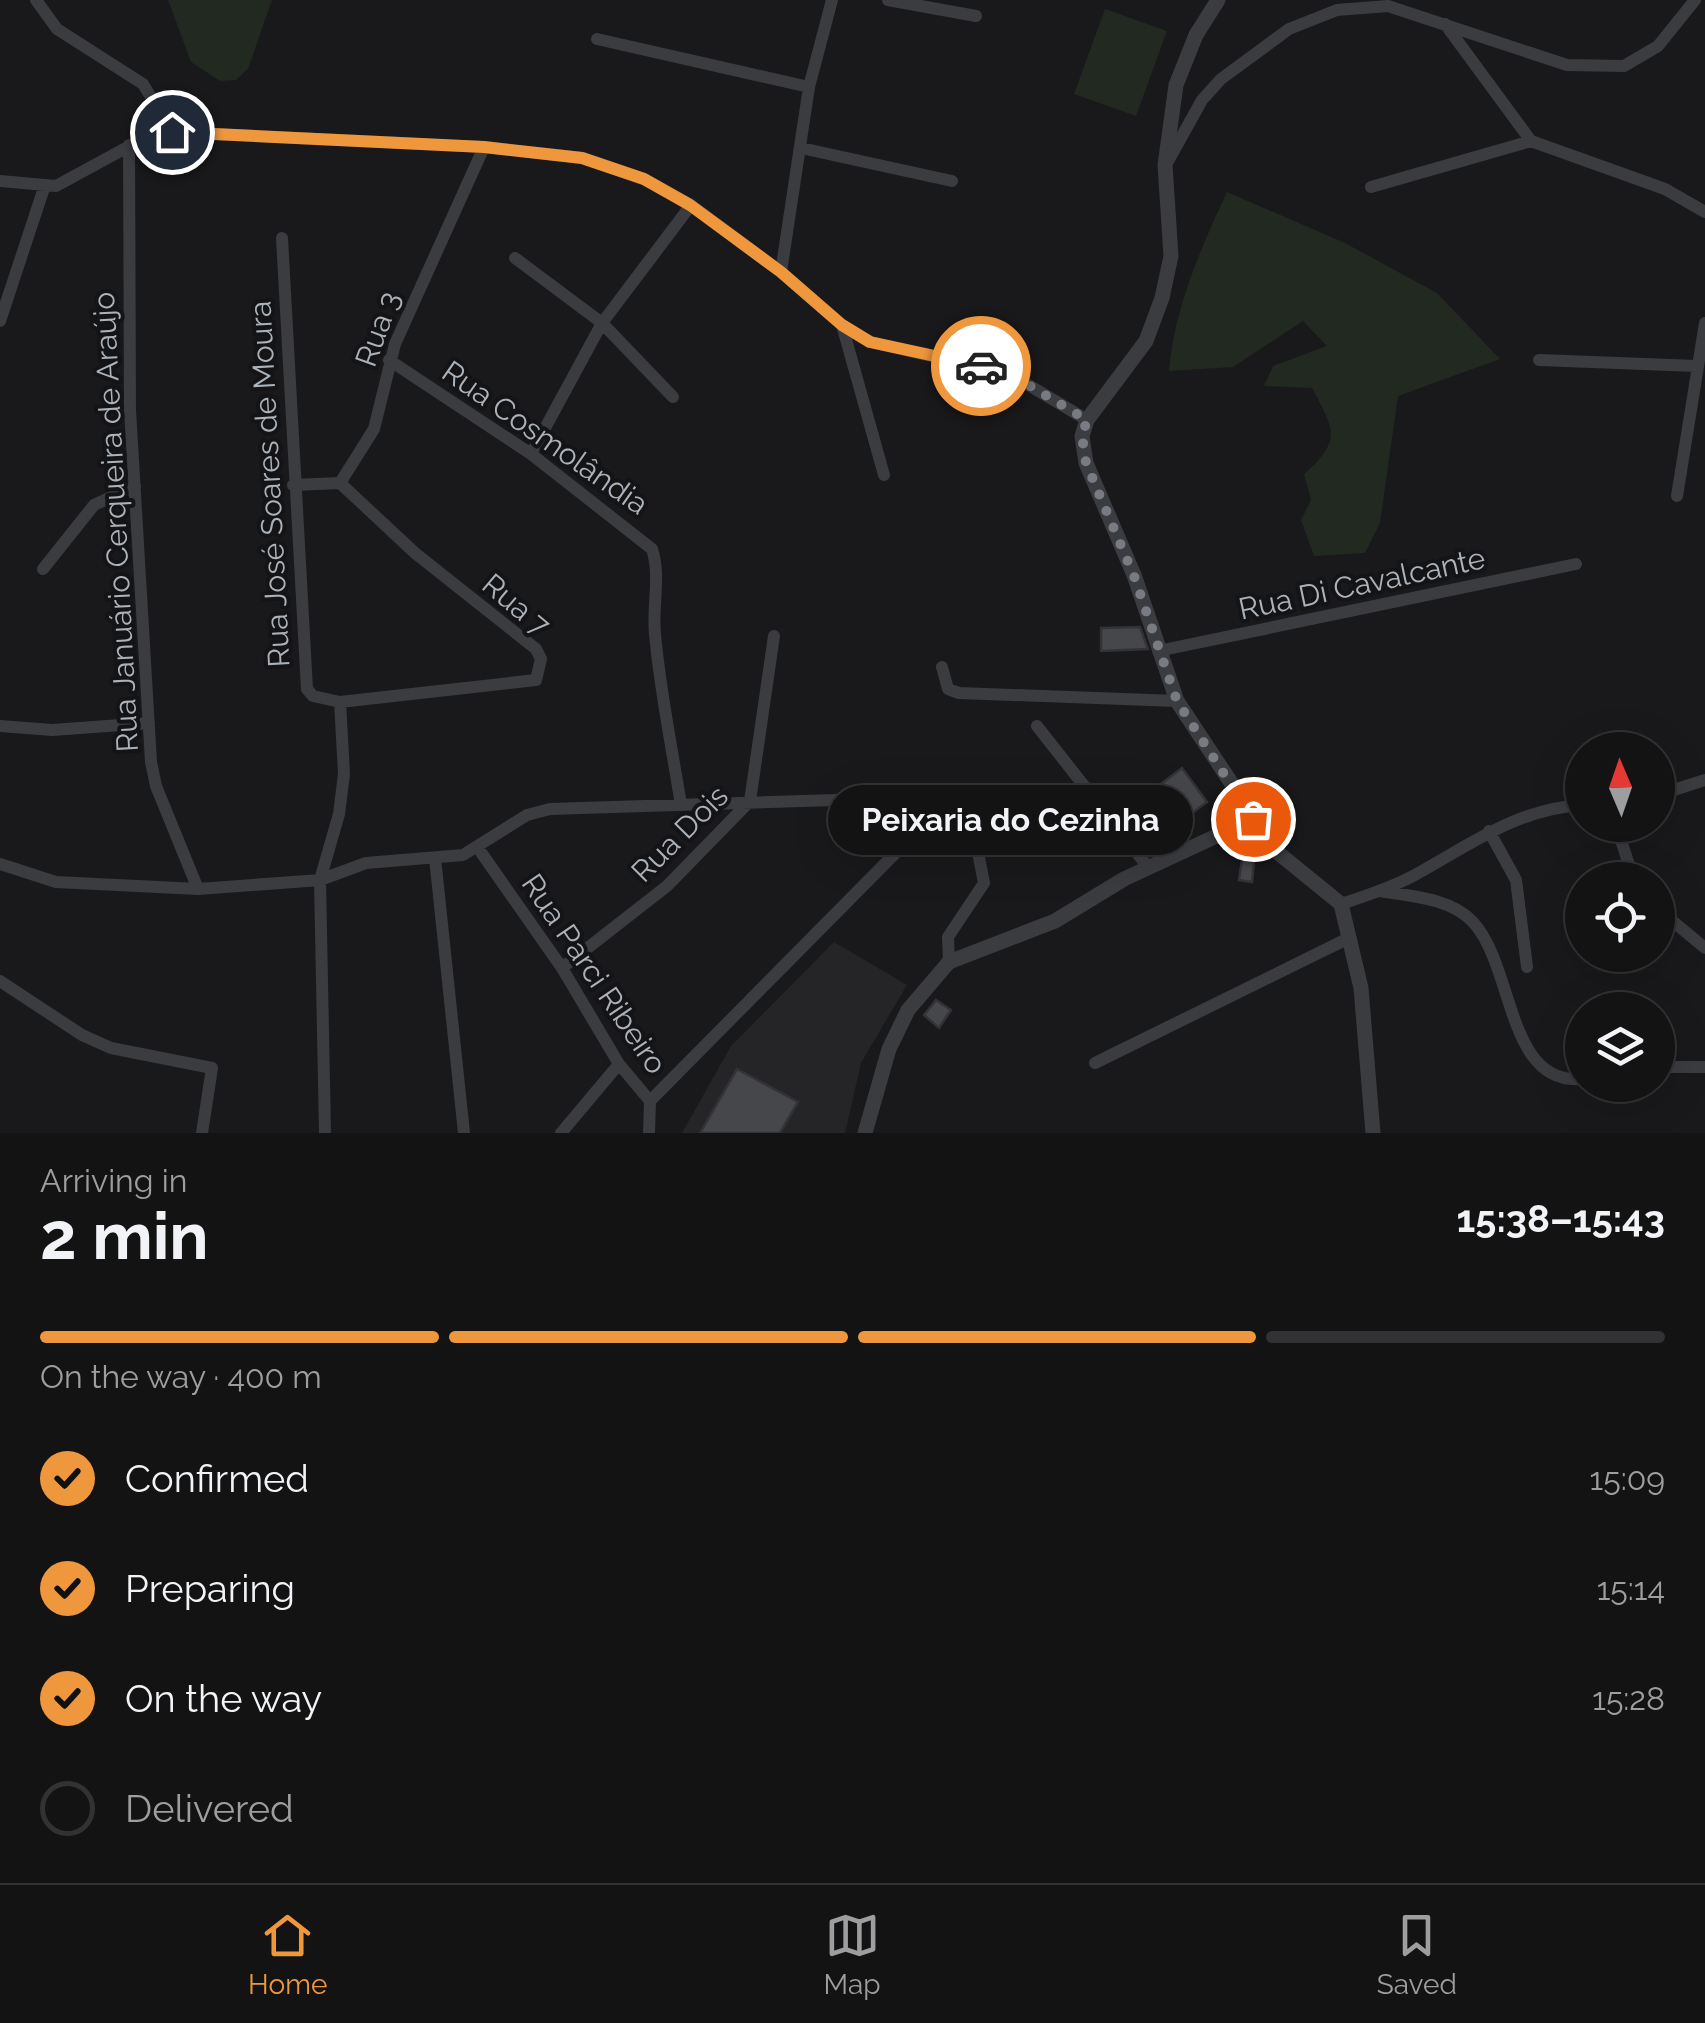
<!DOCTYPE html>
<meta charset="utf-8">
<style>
body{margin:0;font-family:Raleway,sans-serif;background:#1c1c1d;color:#f1f3f6;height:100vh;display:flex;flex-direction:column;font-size:38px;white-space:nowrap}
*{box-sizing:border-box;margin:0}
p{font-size:32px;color:#9d9ea0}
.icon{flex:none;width:55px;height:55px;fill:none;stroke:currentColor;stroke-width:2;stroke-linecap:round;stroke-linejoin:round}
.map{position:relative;height:1133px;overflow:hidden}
.sheet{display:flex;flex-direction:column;background:#131314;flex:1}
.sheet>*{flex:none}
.needle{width:65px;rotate:358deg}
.buttons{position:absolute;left:1565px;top:732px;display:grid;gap:20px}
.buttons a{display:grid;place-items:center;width:110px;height:110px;border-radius:50%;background:#131314;box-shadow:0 10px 40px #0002,0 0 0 2px #323234;font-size:50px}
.pin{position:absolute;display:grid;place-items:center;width:85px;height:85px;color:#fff;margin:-42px;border:5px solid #fff;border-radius:50%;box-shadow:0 2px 10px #0007}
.courier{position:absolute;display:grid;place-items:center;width:100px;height:100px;margin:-50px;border:8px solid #ef973d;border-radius:50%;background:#fff;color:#222;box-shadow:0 2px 12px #0007}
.bubble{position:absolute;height:70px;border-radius:35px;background:#131314;box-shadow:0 10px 40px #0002,0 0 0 2px #323234;font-size:32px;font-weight:700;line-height:70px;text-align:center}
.summary em{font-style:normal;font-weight:700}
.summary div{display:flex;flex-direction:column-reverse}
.summary{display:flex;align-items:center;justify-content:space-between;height:170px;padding:0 40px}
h1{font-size:65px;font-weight:700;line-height:75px}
.bar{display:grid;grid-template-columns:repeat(4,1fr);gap:15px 10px;align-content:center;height:120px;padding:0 40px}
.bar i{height:12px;border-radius:8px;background:#323234}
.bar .on{background:#ef973d}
.bar p{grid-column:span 4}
ol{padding:0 40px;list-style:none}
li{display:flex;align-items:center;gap:30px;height:110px}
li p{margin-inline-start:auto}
li .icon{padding:10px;border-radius:50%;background:#ef973d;color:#111;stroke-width:4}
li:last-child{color:#9d9ea0}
li i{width:55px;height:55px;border:5px solid #323234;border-radius:50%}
.menu{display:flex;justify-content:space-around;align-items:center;height:140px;border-top:2px solid #323234;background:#131314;font-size:28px;color:#9d9ea0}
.menu a{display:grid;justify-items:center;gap:5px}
.menu .on{color:#ef973d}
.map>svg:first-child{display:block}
.built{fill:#252528}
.green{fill:#212921}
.building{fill:#45474b;stroke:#333337;stroke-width:2.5}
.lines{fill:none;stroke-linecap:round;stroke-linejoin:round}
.minor{stroke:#3a3c40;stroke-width:12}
.tertiary{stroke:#3a3c40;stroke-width:15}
.done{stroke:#787c82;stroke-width:10;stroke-dasharray:0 18}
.route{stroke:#ef973d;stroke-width:12}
.labels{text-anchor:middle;stroke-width:8;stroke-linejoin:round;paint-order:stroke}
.street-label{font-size:30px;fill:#abb2ba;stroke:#141416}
</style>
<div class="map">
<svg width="1705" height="1133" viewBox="0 0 1705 1133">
<rect width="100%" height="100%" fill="#19191b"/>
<path class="built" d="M834 942 907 985 861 1063 845 1133H682L731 1046Z"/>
<path class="green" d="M168 0H272L248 69 236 80 220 81 191 62Z
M1105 9 1167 31 1136 116 1074 94Z
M1227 192 1345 243 1437 293 1500 359 1398 396 1380 523 1365 553 1314 556 1301 520 1311 500 1304 474C1343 439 1334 430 1312 388L1264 386 1273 366 1327 346 1303 321 1233 367 1169 371C1174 308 1201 248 1227 192Z"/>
<path class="building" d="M1140 627 1148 649 1101 651V628Z
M1182 768 1207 802 1172 828 1145 796Z
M1242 859 1254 862 1252 882 1239 880Z
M936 1000 951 1010 939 1028 924 1015Z
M737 1069 798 1102 780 1133H700Z"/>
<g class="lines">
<path class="minor" d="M36 0 57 29 143 84 172 132
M888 0 976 16
M1445 24 1531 141 1665 189 1705 212
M597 39 809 87
M129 145 130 410 151 762 156 786 198 889
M801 148 952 181
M1167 163 1202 100 1221 79 1289 29 1337 10 1388 6 1567 65 1624 66 1658 46 1695 0
M0 181 56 186 148 136 172 132 484 147 583 158 644 179 691 205 781 272 842 325 870 342 1010 374 1087 420
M1371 187 1531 141
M282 238 307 689 313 696 340 702 536 680 541 659 536 649 415 553 340 483
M515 258 602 323 673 397
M781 272 809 87 832 0
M0 321 44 188
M842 325 884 475
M389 360 531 454 652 549C661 577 652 605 655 634 660 691 672 748 681 805
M1539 360 1697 366
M531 454 602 323 691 205
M293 485 340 483 374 429 395 344 484 147
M1677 496 1705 323
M43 569 94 505 135 486
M1158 651 1576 564
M942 667 948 689 959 693 1177 701
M0 726 52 730 149 723
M1037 726 1148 867
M1658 795 1705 780
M1616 825 1634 880
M1489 831 1516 880 1527 967
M478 848 562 968 619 1064 650 1101 649 1133
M435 858 464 1133
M0 864 56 882 198 889 320 880 366 863 463 855 527 815 550 809 932 797C975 804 976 846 984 883L948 937 949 962
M1380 891C1410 896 1451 898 1473 922 1515 968 1506 1085 1582 1079
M1341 904C1366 896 1390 888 1413 876 1470 845 1516 809 1582 805
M1658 909 1705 948
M562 968 667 886 750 801 774 636
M0 981 82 1035 111 1048 212 1068 202 1133
M1095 1063 1349 938
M1658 1067H1705
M650 1101 948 800
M325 1133 320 880 339 814 344 774 340 702
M561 1133 619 1064"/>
<path class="tertiary" d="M1218 0 1196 35 1176 85 1165 165 1171 256 1162 298 1146 341 1087 420 1082 436 1086 463 1134 575 1177 701 1277 852 1341 904 1361 988 1373 1133
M865 1133 889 1049 908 1010 949 962 1055 921 1124 879 1253 819"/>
</g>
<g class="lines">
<path class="done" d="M981 366 1010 374 1087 420 1082 436 1086 463 1134 576 1177 701 1253 819"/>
<path class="route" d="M172 132 484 147 582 158 644 179 690 205 781 272 842 325 870 342 981 366"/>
</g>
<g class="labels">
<g class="street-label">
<text transform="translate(378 329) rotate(-70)" y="10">Rua 3</text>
<text transform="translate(545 438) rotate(35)" y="10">Rua Cosmolândia</text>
<text transform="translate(270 484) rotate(-93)" y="10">Rua José Soares de Moura</text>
<text transform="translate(116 522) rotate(-93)" y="10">Rua Januário Cerqueira de Araújo</text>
<text transform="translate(1362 584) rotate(-12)" y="10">Rua Di Cavalcante</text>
<text transform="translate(516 605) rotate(40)" y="10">Rua 7</text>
<text transform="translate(680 834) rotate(-45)" y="10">Rua Dois</text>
<text transform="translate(594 974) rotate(56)" y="10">Rua Parci Ribeiro</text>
</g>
</g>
</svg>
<div class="buttons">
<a><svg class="needle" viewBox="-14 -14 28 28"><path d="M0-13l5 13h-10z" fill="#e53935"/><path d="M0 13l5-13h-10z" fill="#9d9ea0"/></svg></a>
<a><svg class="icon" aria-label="locate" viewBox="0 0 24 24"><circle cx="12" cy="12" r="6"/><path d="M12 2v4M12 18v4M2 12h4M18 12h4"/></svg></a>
<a><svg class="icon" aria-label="layers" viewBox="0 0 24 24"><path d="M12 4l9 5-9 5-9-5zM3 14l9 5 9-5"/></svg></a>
</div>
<div class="pin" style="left:1253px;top:819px;background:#ea580c"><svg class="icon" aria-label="bag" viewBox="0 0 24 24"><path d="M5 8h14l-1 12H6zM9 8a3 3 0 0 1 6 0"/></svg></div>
<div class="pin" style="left:172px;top:132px;background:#1f2937"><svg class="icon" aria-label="home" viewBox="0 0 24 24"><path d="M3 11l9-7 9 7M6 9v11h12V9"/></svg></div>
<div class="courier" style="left:981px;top:366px"><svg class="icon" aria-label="car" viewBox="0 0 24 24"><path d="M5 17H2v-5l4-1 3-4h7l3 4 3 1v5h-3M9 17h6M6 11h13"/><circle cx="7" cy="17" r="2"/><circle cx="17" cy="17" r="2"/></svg></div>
<div class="bubble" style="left:828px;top:785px;width:365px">Peixaria do Cezinha</div>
</div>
<section class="sheet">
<div class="summary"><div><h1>2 min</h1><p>Arriving in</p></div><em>15:38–15:43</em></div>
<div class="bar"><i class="on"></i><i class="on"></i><i class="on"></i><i></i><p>On the way · 400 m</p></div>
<ol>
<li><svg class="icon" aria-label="check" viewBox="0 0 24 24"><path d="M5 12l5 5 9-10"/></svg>Confirmed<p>15:09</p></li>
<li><svg class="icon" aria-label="check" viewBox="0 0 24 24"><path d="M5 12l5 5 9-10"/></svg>Preparing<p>15:14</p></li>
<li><svg class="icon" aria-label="check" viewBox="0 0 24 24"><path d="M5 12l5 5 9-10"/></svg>On the way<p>15:28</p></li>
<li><i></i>Delivered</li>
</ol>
</section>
<nav class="menu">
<a class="on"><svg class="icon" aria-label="home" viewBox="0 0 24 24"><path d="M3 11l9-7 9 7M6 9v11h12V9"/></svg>Home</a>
<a><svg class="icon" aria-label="map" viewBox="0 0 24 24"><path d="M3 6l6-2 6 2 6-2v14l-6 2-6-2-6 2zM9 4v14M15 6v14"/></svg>Map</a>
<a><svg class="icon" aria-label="saved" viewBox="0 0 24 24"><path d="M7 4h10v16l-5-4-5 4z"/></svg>Saved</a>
</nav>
